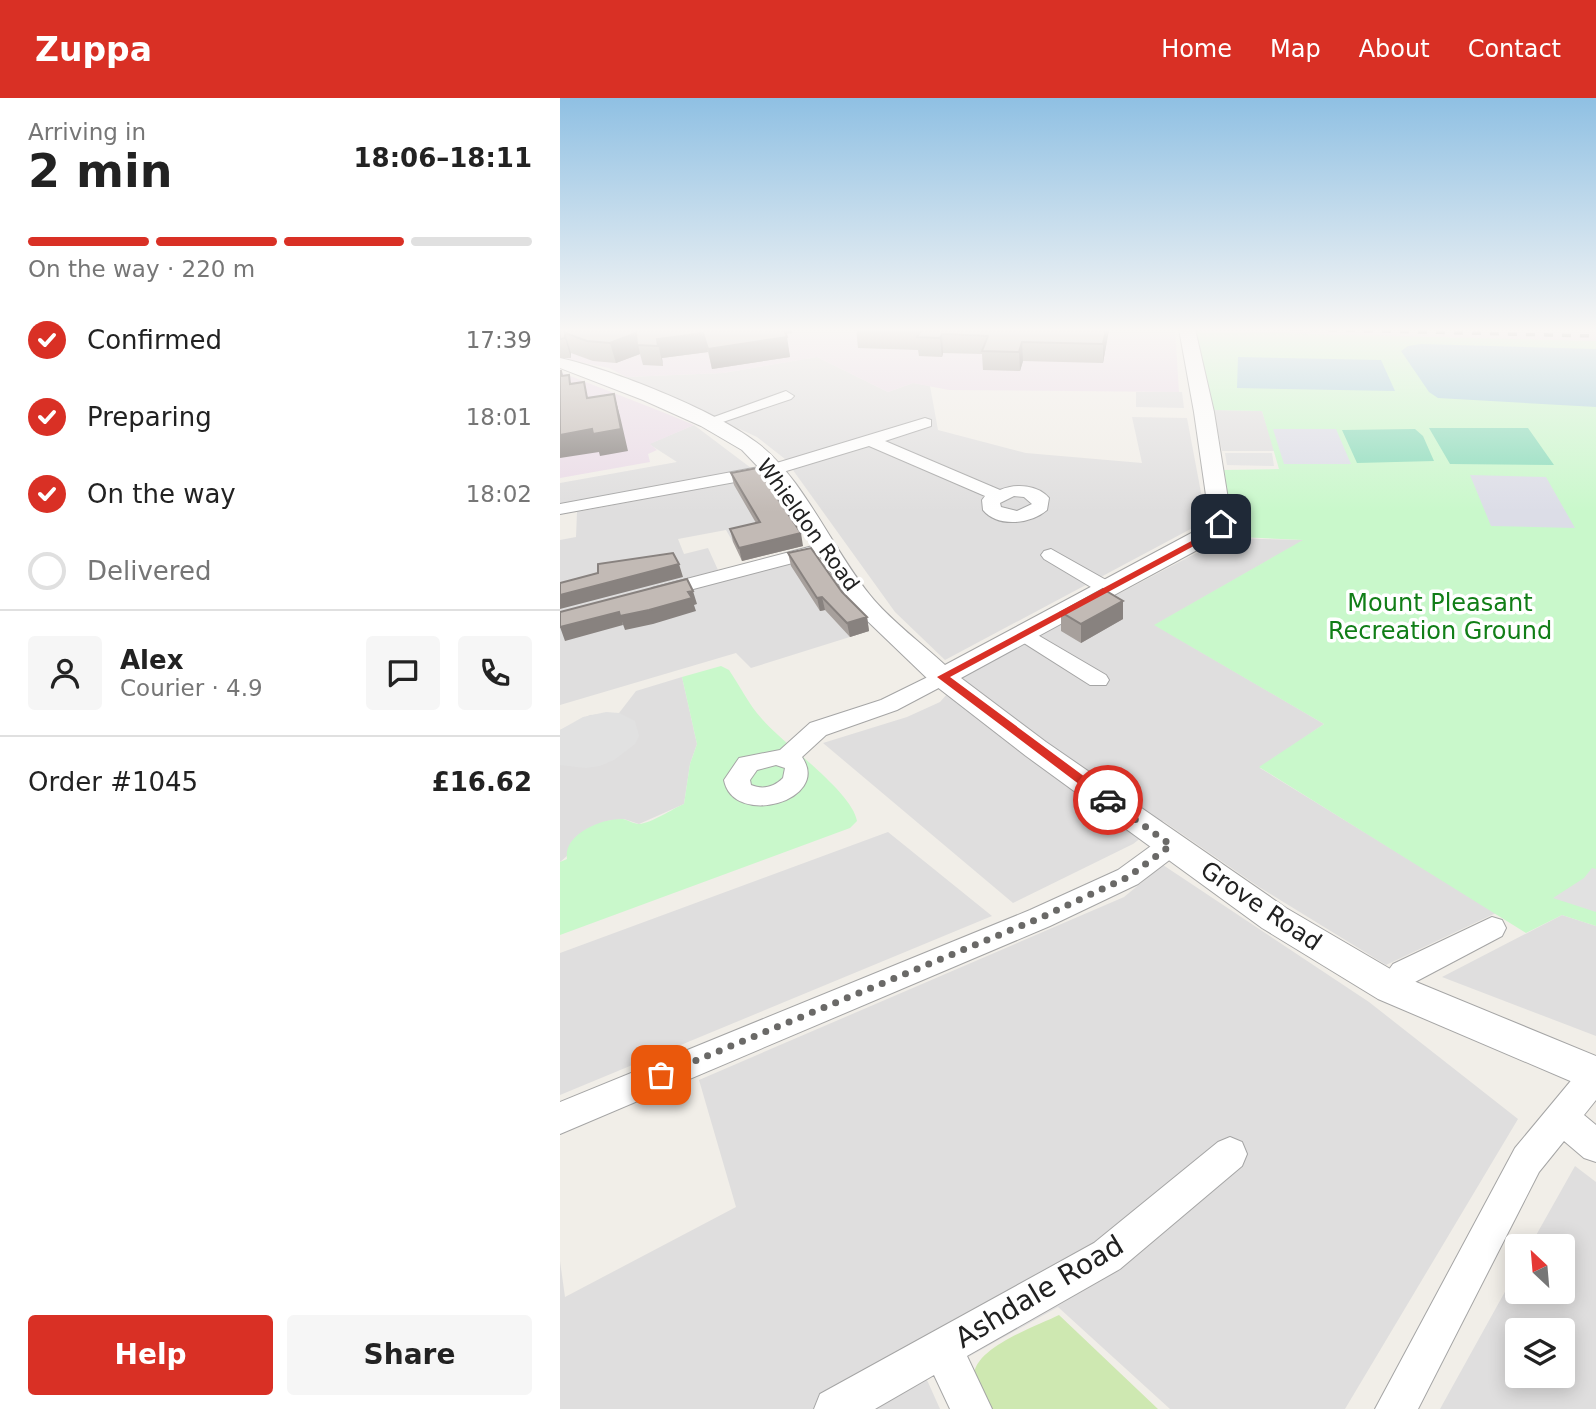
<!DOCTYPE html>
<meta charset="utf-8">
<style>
body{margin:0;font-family:"DejaVu Sans",sans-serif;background:#f6f6f6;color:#222;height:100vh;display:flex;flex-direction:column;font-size:26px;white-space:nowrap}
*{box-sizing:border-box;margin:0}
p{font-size:23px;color:#767676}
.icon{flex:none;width:38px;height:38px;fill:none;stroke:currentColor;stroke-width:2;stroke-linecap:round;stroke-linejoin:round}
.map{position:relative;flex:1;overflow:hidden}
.panel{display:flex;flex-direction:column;background:#fff;width:560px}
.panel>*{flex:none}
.needle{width:46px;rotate:334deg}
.fabs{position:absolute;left:945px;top:1136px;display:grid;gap:14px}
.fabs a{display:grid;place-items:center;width:70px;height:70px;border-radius:7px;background:#fff;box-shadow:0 4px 18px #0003;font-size:35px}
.pin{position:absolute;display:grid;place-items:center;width:60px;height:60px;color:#fff;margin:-30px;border-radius:14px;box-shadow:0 4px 10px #0006}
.courier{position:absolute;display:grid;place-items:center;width:70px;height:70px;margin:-35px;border:5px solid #d93025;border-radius:50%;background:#fff;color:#222;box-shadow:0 2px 9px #0007}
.head em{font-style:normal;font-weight:700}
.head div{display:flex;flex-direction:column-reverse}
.head{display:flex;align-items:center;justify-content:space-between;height:119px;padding:0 28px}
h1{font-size:46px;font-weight:700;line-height:52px}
.bar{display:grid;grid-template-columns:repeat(4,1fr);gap:10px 7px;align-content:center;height:84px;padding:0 28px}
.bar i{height:9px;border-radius:5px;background:#e0e0e0}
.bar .selected{background:#d93025}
.bar p{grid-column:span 4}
.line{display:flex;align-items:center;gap:18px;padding:0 28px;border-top:2px solid #e0e0e0}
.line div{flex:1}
.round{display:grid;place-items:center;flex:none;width:74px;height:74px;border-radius:7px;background:#f6f6f6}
ol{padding:0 28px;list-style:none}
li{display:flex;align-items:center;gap:21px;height:77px}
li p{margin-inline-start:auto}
li .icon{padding:7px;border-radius:50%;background:#d93025;color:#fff;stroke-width:4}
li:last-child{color:#767676}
li i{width:38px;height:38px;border:4px solid #e0e0e0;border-radius:50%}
.cta{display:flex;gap:14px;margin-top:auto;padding:14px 28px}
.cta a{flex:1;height:80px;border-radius:7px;background:#d93025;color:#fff;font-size:28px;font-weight:700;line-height:80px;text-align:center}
.cta a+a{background:#f6f6f6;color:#222}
header{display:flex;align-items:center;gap:42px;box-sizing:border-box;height:98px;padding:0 35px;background:#d93025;color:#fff}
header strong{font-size:33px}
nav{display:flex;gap:38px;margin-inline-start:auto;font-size:24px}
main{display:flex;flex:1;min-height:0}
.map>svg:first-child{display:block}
.residential{fill:#dfdede;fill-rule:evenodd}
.industrial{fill:#eadbe7}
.grass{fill:#cee8b1}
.park{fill:#c9f8cb}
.pitch{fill:#8adcba}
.parking{fill:#e1e1e1}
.plaza{fill:#dcdde7}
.water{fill:#abd2dc}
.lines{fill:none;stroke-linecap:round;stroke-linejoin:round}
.minor-casing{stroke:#a5a5a5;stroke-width:2}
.tertiary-casing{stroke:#a5a5a5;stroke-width:2}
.minor{fill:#fff;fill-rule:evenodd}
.tertiary{fill:#fff;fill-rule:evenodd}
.rail{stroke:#6f6f6f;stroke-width:3.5;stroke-dasharray:9 9;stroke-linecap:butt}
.wall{fill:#a7a09c}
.shaded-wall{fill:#88827f}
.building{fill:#c2bab5;stroke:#88827f;stroke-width:2}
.route{fill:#d93025}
.done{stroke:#6a6967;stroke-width:7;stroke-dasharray:0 12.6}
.labels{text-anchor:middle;stroke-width:7;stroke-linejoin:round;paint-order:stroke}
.far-street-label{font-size:21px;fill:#212121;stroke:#fff}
.park-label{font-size:24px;fill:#117e17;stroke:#fff}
.street-label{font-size:24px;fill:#212121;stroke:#fff}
.near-street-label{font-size:28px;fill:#212121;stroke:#fff}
</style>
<header>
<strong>Zuppa</strong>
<nav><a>Home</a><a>Map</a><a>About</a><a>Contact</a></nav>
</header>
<main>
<section class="panel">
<div class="head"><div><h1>2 min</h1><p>Arriving in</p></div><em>18:06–18:11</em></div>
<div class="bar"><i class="selected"></i><i class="selected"></i><i class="selected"></i><i></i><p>On the way · 220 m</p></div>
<ol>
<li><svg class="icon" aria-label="check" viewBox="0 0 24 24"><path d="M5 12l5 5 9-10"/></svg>Confirmed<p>17:39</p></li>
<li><svg class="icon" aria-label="check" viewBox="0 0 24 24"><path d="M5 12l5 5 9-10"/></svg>Preparing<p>18:01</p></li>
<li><svg class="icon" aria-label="check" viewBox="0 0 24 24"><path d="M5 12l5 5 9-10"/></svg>On the way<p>18:02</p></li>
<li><i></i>Delivered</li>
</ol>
<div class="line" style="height:126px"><a class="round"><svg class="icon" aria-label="person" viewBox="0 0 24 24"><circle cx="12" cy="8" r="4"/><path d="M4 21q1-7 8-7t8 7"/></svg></a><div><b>Alex</b><p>Courier · 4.9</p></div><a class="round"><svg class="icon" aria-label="chat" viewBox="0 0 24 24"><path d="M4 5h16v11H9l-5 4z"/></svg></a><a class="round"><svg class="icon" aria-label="phone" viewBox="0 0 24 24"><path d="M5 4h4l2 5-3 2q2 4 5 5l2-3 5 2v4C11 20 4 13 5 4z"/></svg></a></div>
<div class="line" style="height:91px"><div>Order #1045</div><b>£16.62</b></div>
<div class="cta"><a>Help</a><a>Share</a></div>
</section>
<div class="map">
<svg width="1036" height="1311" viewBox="0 0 1036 1311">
<rect width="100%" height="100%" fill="#f1eee8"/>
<path class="residential" d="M257 259 328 294 353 285 370 288 378 332 466 355 582 365 572 319 627 320 645 416 640 426 385 562 335 514 225 361 197 339 66 279 163 275Z
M576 294H622L624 310 576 309Z
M653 312 702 313 715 353H662Z
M134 327 191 370 0 406V385L117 364 89 346Z
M201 379 231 429 173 444 166 432 118 441 124 456 148 450 158 472 0 515V442L16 439 17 414Z
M665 440 744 442 595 527 764 626 700 670 936 815 826 867 699 789 603 723 573 746 453 805 263 645 347 619 380 604 404 577Z
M250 458 283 506 309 533 191 570 176 555 0 607V525Z
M122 579 137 646 130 666 124 706 79 726 64 721 47 723 0 764V632L30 617 59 615 76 593Z
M328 734 432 818 0 997V855Z
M603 767 809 904 958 1021 785 1311H610L498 1209 367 1282 380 1311H0V1163L5 1199 176 1109 139 982 564 799Z
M1002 817 1036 828V938L882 879Z
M1015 1068 1036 1084V1311H880L957 1172V1194H1003V1148H970ZM957 1232H1003V1278H957Z"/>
<path class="industrial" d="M0 231H615L619 294 389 292 353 285 328 294 257 259 163 275 66 279 49 270 0 260Z
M634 231H1036V243L644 234Z
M0 274 110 317 134 327 90 346 97 352 88 356 90 364 0 380Z"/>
<path class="grass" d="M499 1217 598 1311H424C421 1302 414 1289 414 1279 412 1250 477 1228 499 1217Z"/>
<path class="park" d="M634 233 1036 243V828L1002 817 966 835 699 669 764 626 594 527 743 442 680 439 668 405 664 372 719 371 702 313 653 312Z
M161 568 169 572C180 588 189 607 202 621 223 646 292 693 297 723L290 730 0 837V764L7 761C3 736 42 720 63 721 68 722 74 726 79 726 92 725 112 711 124 706L130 666 137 646 122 579Z"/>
<path class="pitch" d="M869 330H968L994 367 890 366Z
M855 331 863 338 874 363 797 365 782 332Z"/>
<path class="parking" d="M665 355H712L714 368 667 367Z
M46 614 59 615 75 623 79 638 75 646 54 662 40 668 25 670 0 667V632L23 619Z
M1032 770 1036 771V814L993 800 1024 780Z"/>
<path class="plaza" d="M713 331H776L791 366H724Z
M910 377 986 379 1015 430 931 428Z"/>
<path class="water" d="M861 246 1036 251V309L878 300 869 294 841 253 848 248Z
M678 259 821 262 835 293 677 290Z"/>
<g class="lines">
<defs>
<path id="minor" d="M226 293 234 298 231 301 154 327H142L140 324Z
M365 320 371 322V328L325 343 440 392C456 385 478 387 489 400L487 412C471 426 438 430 423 412L422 402 425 398 309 348 213 377 0 416V406L210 367ZM454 398 464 399 472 406 457 413 441 409 440 405Z
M268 444 275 446 278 450 275 454 99 500 89 494 92 490Z
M491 451 555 487 558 491 555 495H541L484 461 481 457 484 453Z
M464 529 546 577 549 582 546 587H530L456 540 453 535Z
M382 572 393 579 390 584 337 612 266 637 242 659C272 703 173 730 164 682L179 660 220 652 250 625 321 602ZM216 667 225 670 223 680C214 689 203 692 191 687L190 682 197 672Z
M611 737 620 740 624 747 620 754 578 786 490 828 0 1036V1004L470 812 558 772 602 740Z
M932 819 942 822 946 830 942 838 855 884 842 899 831 903 820 899 816 890 833 866Z
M1036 962V1002L1024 1017 1036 1027V1064L1024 1060 1004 1043 979 1074 858 1311H815L955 1050 1024 967Z
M670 1039 682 1044 687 1056 682 1068 560 1171 407 1258 432 1311H390L374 1277 315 1311H254L260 1296 534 1145 658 1044Z"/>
<path id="tertiary" d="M619 231H635L654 314 672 426 663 438 401 580 486 644 726 810 844 879 1036 958V994L818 901 702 830 466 658 372 585 296 512 205 376 182 352 141 328 83 302 0 270V260C53 272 152 311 196 344 244 379 274 456 314 502 334 525 361 545 385 567L650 425 634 314Z"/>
</defs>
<use href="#minor" class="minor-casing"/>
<use href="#tertiary" class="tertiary-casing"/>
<use href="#minor" class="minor"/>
<use href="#tertiary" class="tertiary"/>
<path class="rail" d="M732 231 1036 238"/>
</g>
<path class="wall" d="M0 231 232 235H226L230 259 152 271 148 254 102 260 103 268 83 267 80 256 56 265 33 263 11 255V260H0Z
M296 231H549L543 265 463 263 460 273 423 272 422 256 383 255 382 259 359 258 358 252 298 250Z
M171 375 243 448 182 463 173 444 170 431 196 425 174 387Z
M228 455 282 494 307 519 309 533 290 539 265 512 260 513 231 468Z
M563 503V521L521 545 501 533V514Z"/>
<path class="shaded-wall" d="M223 231H231L232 235 224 236Z
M546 231H549V232L543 265V246Z
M5 235 11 255V260L5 240Z
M76 235 80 256 56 265 50 245Z
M143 235 148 254 102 260 103 268 97 241Z
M382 236 383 255 382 259 380 240Z
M227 239 230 259 152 271 148 251Z
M462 244 463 263 460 273 459 254Z
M54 296 60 318 68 353 40 358 39 354 0 360V337Z
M241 435 243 448 182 463 179 450Z
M119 466 123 479 0 511V497Z
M133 493 137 506 134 507 136 513 93 526 65 532 60 518Z
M262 499 265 512 260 513 257 500Z
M563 503V521L521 545V526Z
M59 514 63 527 5 543 0 529Z
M307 519 309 533 290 539 287 525Z"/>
<path class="building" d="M0 231H224L227 239 148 251 143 235 97 241 98 248 77 247 76 235 50 245 27 243 5 235V240L0 241Z
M296 231H546L543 246 462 244 459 254 422 253 428 238 382 236 380 240 357 239 360 234 295 232Z
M0 273H1L2 278 9 277 10 286 24 284 27 300 54 296 61 331 33 336 32 331 0 337Z
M197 370 241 435 179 450 170 431 200 424 171 375Z
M251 450 282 494 307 519 287 525 262 499 257 500 228 455Z
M113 455 119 466 0 497V485L38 475V466Z
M127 481 133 493 128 494 132 500 89 512 60 518 59 514 0 529V514Z
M543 491 563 503 521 526 501 514Z"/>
<linearGradient id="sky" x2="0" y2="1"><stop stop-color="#8fc0e3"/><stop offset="0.56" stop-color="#f9f7f5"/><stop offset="1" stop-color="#f9f7f5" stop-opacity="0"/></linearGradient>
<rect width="1036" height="414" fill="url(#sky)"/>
<path class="route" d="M658 424 665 426 658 435 390 579 552 699V705H544L377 579 652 432Z"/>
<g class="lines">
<path class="done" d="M101 977 480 820 568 779 611 747 548 702"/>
</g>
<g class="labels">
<g class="far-street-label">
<text transform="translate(248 427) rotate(54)" y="7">Whieldon Road</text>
</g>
<g class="park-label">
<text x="880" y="513">Mount Pleasant<tspan x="880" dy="28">Recreation Ground</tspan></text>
</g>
<g class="street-label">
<text transform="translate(701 808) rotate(34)" y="8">Grove Road</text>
</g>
<g class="near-street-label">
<text transform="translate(479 1193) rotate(-31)" y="10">Ashdale Road</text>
</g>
</g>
</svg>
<div class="fabs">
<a><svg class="needle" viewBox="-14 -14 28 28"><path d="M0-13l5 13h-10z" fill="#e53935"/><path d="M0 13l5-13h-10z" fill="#767676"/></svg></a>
<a><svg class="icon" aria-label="layers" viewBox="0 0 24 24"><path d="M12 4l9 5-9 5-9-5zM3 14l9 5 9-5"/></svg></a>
</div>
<div class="pin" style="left:101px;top:977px;background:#ea580c"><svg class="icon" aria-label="bag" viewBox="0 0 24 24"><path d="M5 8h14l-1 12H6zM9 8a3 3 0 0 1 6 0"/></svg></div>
<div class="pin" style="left:661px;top:426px;background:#1f2937"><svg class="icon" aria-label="home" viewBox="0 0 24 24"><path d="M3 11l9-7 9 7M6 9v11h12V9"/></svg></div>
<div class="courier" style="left:548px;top:702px"><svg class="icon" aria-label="car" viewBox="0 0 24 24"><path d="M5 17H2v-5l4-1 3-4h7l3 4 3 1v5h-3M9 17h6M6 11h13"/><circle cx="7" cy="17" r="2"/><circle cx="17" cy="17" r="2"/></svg></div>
</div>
</main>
